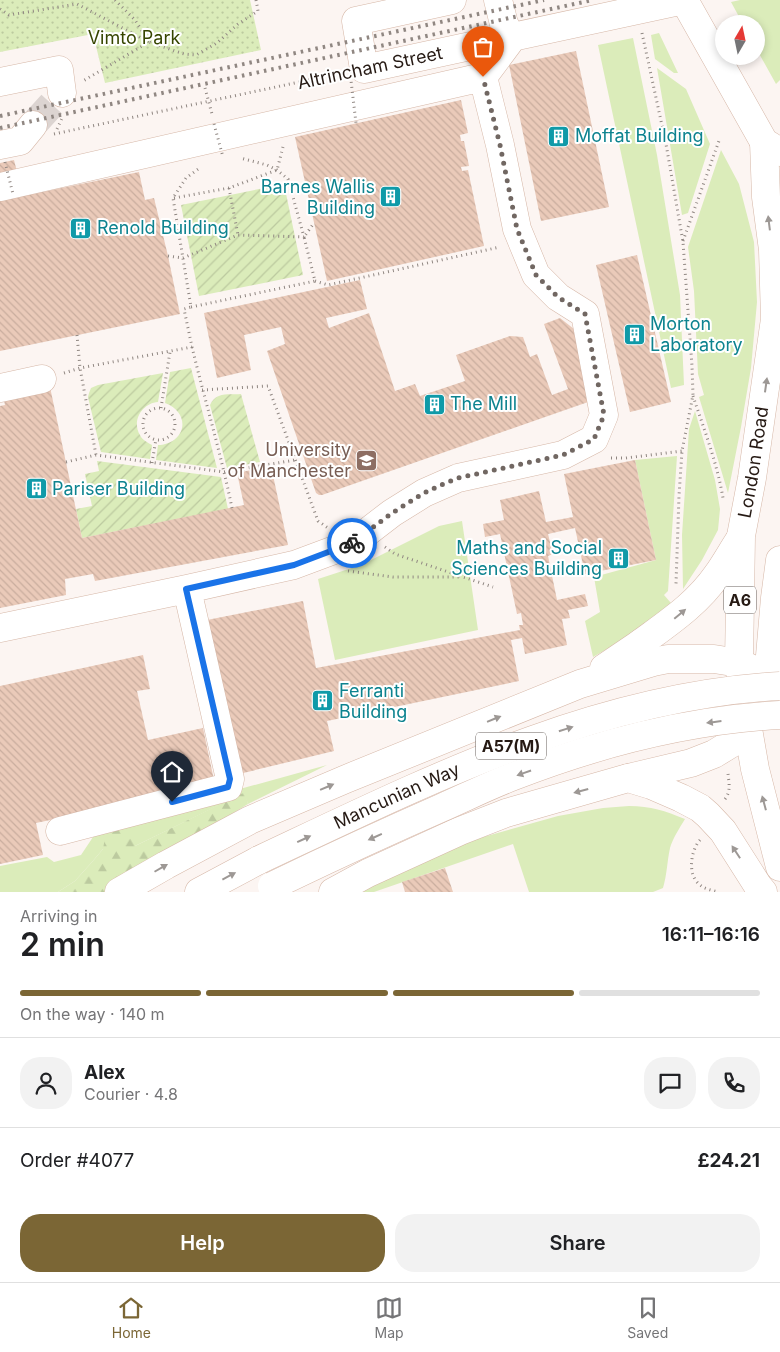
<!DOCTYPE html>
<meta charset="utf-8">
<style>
body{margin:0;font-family:Inter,sans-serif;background:#f2f2f2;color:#202124;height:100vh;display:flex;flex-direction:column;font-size:19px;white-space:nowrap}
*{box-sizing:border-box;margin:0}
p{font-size:16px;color:#757577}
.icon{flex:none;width:28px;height:28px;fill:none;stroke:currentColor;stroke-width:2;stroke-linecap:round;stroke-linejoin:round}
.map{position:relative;height:892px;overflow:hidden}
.sheet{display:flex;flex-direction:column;background:#fff;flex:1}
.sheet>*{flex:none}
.needle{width:32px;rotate:9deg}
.controls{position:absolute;left:715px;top:15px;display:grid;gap:10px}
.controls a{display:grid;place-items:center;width:50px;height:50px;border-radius:50%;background:#fff;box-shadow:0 2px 8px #0003;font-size:25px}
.pin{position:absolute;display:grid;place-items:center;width:42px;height:42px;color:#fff;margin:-51px -21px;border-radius:50% 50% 50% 0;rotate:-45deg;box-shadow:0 0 5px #0007}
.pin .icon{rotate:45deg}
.courier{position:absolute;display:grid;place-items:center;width:50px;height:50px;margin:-25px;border:4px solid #1a73e8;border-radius:50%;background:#fff;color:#222;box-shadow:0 1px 6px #0007}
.summary em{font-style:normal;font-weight:600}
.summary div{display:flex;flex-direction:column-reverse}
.summary{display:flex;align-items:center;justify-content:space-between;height:85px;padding:0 20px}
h1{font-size:32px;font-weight:600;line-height:38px}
.bar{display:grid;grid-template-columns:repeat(4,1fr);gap:8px 5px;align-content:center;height:60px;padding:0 20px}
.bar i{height:6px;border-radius:4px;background:#e0e0e0}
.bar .on{background:#7b6635}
.bar p{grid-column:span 4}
.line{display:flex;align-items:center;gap:12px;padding:0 20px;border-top:1px solid #e0e0e0}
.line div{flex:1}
.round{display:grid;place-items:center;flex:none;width:52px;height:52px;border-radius:20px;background:#f2f2f2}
.button{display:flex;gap:10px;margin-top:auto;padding:10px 20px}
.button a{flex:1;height:58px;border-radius:20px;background:#7b6635;color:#fff;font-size:20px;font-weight:600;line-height:58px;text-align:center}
.button a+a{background:#f2f2f2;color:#202124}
.tab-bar{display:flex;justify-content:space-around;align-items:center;height:70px;border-top:1px solid #e0e0e0;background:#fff;font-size:14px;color:#757577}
.tab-bar a{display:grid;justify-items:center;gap:2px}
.tab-bar .on{color:#7b6635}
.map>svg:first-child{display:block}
.grass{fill:#dbecba}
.forest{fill:url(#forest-firs)}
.park{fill:url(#park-dots)}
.garden{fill:url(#garden-furrows)}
.building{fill:url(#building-back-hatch)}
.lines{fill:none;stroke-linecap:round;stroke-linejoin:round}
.minor-tunnel{stroke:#dcd4d1;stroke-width:28;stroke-dasharray:28 14;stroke-linecap:butt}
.minor-casing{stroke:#d6b7a7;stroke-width:29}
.major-casing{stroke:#d6b7a7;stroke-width:29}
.highway-casing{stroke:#d6b7a7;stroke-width:29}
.path{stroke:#908782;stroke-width:3;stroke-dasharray:1 4;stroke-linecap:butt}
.minor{stroke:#fff;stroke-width:28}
.major{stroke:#fff;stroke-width:28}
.highway{stroke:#fff;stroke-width:28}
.rail{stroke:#908782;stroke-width:4;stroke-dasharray:2.5 5;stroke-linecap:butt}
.highway-bridge-casing{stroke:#d6b7a7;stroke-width:29;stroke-linecap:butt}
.path-bridge{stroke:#908782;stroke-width:3;stroke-dasharray:1 4;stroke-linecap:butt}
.highway-bridge{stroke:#fff;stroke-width:28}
.oneway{fill:#9d9895}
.done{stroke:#716762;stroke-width:5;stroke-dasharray:0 9}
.route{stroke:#1a73e8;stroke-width:6}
.labels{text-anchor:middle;stroke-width:4;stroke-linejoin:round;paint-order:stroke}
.shield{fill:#fff;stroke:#675f5a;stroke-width:1}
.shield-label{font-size:16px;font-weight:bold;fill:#261a14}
.park-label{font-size:18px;fill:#364500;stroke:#fff}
.street-label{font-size:18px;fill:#261a14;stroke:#fff}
.culture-label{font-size:18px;fill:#0d838f;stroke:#fff;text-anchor:start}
.education-label{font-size:18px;fill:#785e54;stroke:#fff;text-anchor:end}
</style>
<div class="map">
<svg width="780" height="892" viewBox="0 0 780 892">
<defs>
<pattern id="forest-firs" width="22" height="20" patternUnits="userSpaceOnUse" patternTransform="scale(1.25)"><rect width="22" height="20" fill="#dbecba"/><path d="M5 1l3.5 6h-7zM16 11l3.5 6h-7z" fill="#bcca9f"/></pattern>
<pattern id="park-dots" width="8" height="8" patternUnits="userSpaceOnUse" patternTransform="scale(1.25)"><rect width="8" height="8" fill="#dbecba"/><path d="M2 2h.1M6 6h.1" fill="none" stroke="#bcca9f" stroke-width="1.8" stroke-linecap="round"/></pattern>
<pattern id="garden-furrows" width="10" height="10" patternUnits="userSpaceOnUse" patternTransform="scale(1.25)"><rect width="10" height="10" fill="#dbecba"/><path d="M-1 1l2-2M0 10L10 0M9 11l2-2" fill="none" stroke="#bcca9f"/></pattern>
<pattern id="building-back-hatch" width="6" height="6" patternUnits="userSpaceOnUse" patternTransform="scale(1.25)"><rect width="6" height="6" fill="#eacab9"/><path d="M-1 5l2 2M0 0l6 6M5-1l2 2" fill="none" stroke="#c9ad9e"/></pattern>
</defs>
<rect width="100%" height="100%" fill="#fcf5f2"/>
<path class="grass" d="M740 0H780V80L776 84 756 48V24H743L731 2Z
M659 33 678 73H674L655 59 651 35Z
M633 38 657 155 680 295 684 385 671 388 598 45Z
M657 68 686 89 710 144 688 213 682 215Z
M721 150 739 184 754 242 757 302 751 368 741 427 728 493 699 397 704 395 698 374 694 291 688 247Z
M695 411 715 480 720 509 718 530 702 560 683 589 682 535 689 429Z
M677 456 668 591 664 595 671 603 633 634 593 657 585 621 600 612 594 577 656 560 635 460Z
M462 521 478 630 335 660 318 579 361 565 439 526Z
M327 765 248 804 244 793 135 846 103 849 92 862 75 881 58 892H0V866L47 857 54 862 81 855 99 828Z
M629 806C651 806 665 811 685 819 679 829 673 838 670 848 667 862 667 875 663 888L653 892H529L513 844 374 892H351L469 841 558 816 603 808Z"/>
<path class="forest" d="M245 792 248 804 104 892H58L75 881 92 862 103 849 106 832 128 828 135 846Z"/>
<path class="park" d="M0 0H250L261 50 105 83 93 34 0 52Z"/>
<path class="garden" d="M284 184 303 275 199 296 181 205Z
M191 368 217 468 156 460 158 445C186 444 192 413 165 403L170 372Z
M163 373 158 402C143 403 131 420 140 435 142 440 147 442 152 445L150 459 101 452 88 397 89 393 91 388 98 385Z
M241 394 260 462 227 468 210 405C216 391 229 395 241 394Z
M97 461 221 477 228 509 82 538 76 509 92 506 85 474 99 471Z"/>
<path class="building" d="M576 51 609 207 541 221 509 65Z
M461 100 468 133 460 135 461 141H464L469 166 461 167 462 171 468 170 484 246 327 281 295 137Z
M14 160 23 196 139 172 145 200 154 198 168 256 180 314 0 351V201L7 199 0 175V163Z
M637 255 671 402 630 412 596 265Z
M360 280 367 309 326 318 329 328 369 313 395 391 415 384 420 396 465 381 456 355 510 336 523 337 530 357 537 354 552 395 568 389 544 324 560 318 574 329 591 401 322 495H319L316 493 267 351 285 344 281 327 244 335 251 370 217 378 204 313Z
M50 387 82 538 244 505 237 473 271 466 288 545 95 581 93 574 65 579 66 595 0 608V406L5 405 3 397Z
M635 460 656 560 585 574 575 528 548 534 553 554 548 556 557 600 585 594 588 606 568 610 570 618 562 619 567 645 525 654 522 638 511 640 519 681 327 721 334 751 239 774 207 620 303 601 316 668 520 630 519 625H523L521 613 517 614 500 534 485 537 483 524 504 520 500 500 539 491 546 522 573 517 564 474Z
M143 655 150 689 137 691 148 740 203 728 215 785 36 823 43 855 0 864V686Z
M445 868 453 892H405L402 882Z"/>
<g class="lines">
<path class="minor-tunnel" d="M33 125 62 93"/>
<defs>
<path id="minor" d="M452 0 356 21 364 69 684 0
M498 0 504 24 512 38
M0 82 59 70 62 93
M0 145 20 141 33 125
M0 187 483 77
M0 388 42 379
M0 628 187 589 294 565 353 543 392 513 424 493 458 478 563 455 594 439 604 415 585 314 558 297 536 275 517 229 500 145 483 77 512 38
M60 831 228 787 230 779 187 589"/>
<g id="major">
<path d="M684 0 764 142 780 152"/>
<path d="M641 643C668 623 697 604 717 575 725 564 732 551 740 539"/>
<path id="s1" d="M742 687 739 663 741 536 752 478 775 319 773 250 766 197 764 142"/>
<path d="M628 778 691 763 714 754 732 743 747 723 762 694 768 679 775 598 780 560"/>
</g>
<path id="highway" d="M604 668 641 643
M747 723 755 769 780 867
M119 892 166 865 250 820 346 779 580 684 653 662 668 659H714L739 663 754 670 768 679 780 692
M199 892 259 860
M333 892 368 873 460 831 506 813 628 778 651 785 681 798 700 808 708 815 723 831 758 886 763 892"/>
</defs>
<use href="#minor" class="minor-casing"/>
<use href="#major" class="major-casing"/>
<use href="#highway" class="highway-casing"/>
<path class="path" d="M115 0 135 20 149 42 184 54 196 55 217 43 238 24 258 11 256 0
M0 9 9 15 77 4 149 42 83 81
M642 33 666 144 683 242 692 366 693 395 682 451 679 496 676 584
M205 88 212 114
M57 129 63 116
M54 134 342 73
M229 188 238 235
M174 198 229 188 277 170 283 147
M683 241 720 138
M168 256 183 258 238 235 304 237 288 179 277 170 267 165 240 158
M315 281 328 285 500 247
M191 307 315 281 304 237 314 223
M77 335 80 368 96 455
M192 347C205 401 221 454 232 508
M64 373 80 368 192 347 184 309 191 307 173 198 186 178 201 167
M202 390 268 386 318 521 328 528
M693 396C704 429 717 463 723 498
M161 408 170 352
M143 424a16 16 0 1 1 32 0a16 16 0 1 1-32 0Z
M611 458H626L682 451
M66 462 96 455 224 472 295 460
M152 463 156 439
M385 547 395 554 493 587
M348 571 393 577H462
M725 799C731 791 729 783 728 774
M700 840C691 850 687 874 699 884 704 889 711 890 718 892"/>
<use href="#minor" class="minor"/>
<use href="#major" class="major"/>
<use href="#highway" class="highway"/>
<path class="rail" d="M0 116 544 0
M0 128 593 0"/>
<defs>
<g id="highway-bridge">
<path id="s2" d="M259 860C425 782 594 696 780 686"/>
<path d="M272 886C328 859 384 833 441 808 466 797 490 785 514 776 599 743 689 720 780 715"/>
</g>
</defs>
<use href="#highway-bridge" class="highway-bridge-casing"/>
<path class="path-bridge" d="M350 72 356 123
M214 124 223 157
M5 162 13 194"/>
<use href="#highway-bridge" class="highway-bridge"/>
</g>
<defs><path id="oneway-solid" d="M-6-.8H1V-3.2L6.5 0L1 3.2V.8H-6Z" transform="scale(1.25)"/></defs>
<g class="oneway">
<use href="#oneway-solid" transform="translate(769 223) rotate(-97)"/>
<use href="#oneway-solid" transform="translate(766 385) rotate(-82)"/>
<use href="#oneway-solid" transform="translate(680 614) rotate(-40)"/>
<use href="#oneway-solid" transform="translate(494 719) rotate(-22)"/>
<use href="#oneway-solid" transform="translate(714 722) rotate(173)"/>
<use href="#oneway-solid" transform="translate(566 729) rotate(-18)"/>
<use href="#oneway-solid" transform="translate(524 773) rotate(161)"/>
<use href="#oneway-solid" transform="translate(327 787) rotate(-23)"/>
<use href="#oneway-solid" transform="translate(581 791) rotate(165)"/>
<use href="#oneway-solid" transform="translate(764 803) rotate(-105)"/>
<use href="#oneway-solid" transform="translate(375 837) rotate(156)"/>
<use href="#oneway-solid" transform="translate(304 839) rotate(-25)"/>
<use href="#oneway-solid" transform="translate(736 852) rotate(-123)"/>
<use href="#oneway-solid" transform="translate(161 868) rotate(-30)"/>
<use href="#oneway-solid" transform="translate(229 876) rotate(-28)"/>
</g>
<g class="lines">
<path class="done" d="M352 543 392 513 424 493 441 485 458 478 563 455 594 439 604 415 585 314 558 297 536 275 517 229 500 145 483 77"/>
<path class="route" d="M172 802 228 787 230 779 186 589 294 565 352 543"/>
</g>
<defs>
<symbol id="building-square" viewBox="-11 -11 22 22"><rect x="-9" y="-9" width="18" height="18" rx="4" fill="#0f9aa8" stroke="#fff"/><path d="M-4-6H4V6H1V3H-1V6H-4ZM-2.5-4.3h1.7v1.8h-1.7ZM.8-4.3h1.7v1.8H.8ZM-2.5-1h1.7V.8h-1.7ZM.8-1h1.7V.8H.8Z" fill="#fff"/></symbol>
<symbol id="university-square" viewBox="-11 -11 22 22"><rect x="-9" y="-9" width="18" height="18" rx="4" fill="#8d6e63" stroke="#fff"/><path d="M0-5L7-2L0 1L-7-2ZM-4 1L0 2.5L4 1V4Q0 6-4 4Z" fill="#fff"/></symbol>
</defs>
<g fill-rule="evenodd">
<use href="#building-square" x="546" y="124" width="25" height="25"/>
<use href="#building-square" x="378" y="184" width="25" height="25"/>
<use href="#building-square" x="68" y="216" width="25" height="25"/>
<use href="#building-square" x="622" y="322" width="25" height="25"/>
<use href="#building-square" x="422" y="392" width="25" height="25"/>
<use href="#university-square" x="354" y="448" width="25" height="25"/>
<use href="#building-square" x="24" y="476" width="25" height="25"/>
<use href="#building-square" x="606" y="546" width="25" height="25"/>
<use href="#building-square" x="310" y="688" width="25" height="25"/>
</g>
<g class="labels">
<g class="shield">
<rect x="724" y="586.5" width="32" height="27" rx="4"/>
<rect x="476" y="732.5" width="70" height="27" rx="4"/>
</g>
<g class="shield-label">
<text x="740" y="606">A6</text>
<text x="511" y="752">A57(M)</text>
</g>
<g class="park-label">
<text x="134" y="44">Vimto Park</text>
</g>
<g class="street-label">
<text transform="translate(370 68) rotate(-12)" y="6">Altrincham Street</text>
<text dy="6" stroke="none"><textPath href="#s1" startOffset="226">London Road</textPath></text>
<text dy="6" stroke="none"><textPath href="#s2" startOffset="152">Mancunian Way</textPath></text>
</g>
<g class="culture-label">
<text x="575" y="142">Moffat Building</text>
<text x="375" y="193" text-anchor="end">Barnes Wallis<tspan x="375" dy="21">Building</tspan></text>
<text x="97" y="234">Renold Building</text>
<text x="650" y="330">Morton<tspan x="650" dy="21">Laboratory</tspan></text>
<text x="450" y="410">The Mill</text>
<text x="52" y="495">Pariser Building</text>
<text x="602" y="554" text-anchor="end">Maths and Social<tspan x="602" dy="21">Sciences Building</tspan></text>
<text x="339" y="697">Ferranti<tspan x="339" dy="21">Building</tspan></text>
</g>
<g class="education-label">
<text x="351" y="456">University<tspan x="351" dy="21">of Manchester</tspan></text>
</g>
</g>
</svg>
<div class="controls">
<a><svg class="needle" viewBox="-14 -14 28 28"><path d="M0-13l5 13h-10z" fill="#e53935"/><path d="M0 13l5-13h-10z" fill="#757577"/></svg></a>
</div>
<div class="pin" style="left:483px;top:77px;background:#ea580c"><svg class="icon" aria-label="bag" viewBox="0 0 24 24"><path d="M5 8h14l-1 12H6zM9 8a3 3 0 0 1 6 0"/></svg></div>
<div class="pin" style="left:172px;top:802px;background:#1f2937"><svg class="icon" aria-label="home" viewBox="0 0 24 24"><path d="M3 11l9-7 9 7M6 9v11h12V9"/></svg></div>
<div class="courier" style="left:352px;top:543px"><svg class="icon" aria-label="bike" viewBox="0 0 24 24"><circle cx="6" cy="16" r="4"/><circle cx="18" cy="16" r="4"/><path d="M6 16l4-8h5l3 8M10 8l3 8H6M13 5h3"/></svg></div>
</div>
<section class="sheet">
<div class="summary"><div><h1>2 min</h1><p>Arriving in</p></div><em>16:11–16:16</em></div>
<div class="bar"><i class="on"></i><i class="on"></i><i class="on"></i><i></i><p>On the way · 140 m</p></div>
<div class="line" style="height:90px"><a class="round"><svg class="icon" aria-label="person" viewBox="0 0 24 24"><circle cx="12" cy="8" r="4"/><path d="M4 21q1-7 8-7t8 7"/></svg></a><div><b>Alex</b><p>Courier · 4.8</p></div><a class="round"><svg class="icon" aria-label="chat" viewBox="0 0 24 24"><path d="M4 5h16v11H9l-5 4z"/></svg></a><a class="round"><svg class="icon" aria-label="phone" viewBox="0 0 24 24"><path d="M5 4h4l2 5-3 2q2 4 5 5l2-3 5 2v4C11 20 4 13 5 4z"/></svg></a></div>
<div class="line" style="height:65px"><div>Order #4077</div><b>£24.21</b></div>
<div class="button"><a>Help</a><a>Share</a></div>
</section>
<nav class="tab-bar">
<a class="on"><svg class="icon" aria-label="home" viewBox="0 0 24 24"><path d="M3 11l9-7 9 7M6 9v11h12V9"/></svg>Home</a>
<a><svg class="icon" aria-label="map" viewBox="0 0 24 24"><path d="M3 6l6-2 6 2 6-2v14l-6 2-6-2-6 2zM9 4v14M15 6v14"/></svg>Map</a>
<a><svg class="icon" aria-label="saved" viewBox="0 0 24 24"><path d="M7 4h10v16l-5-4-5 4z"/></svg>Saved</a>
</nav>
